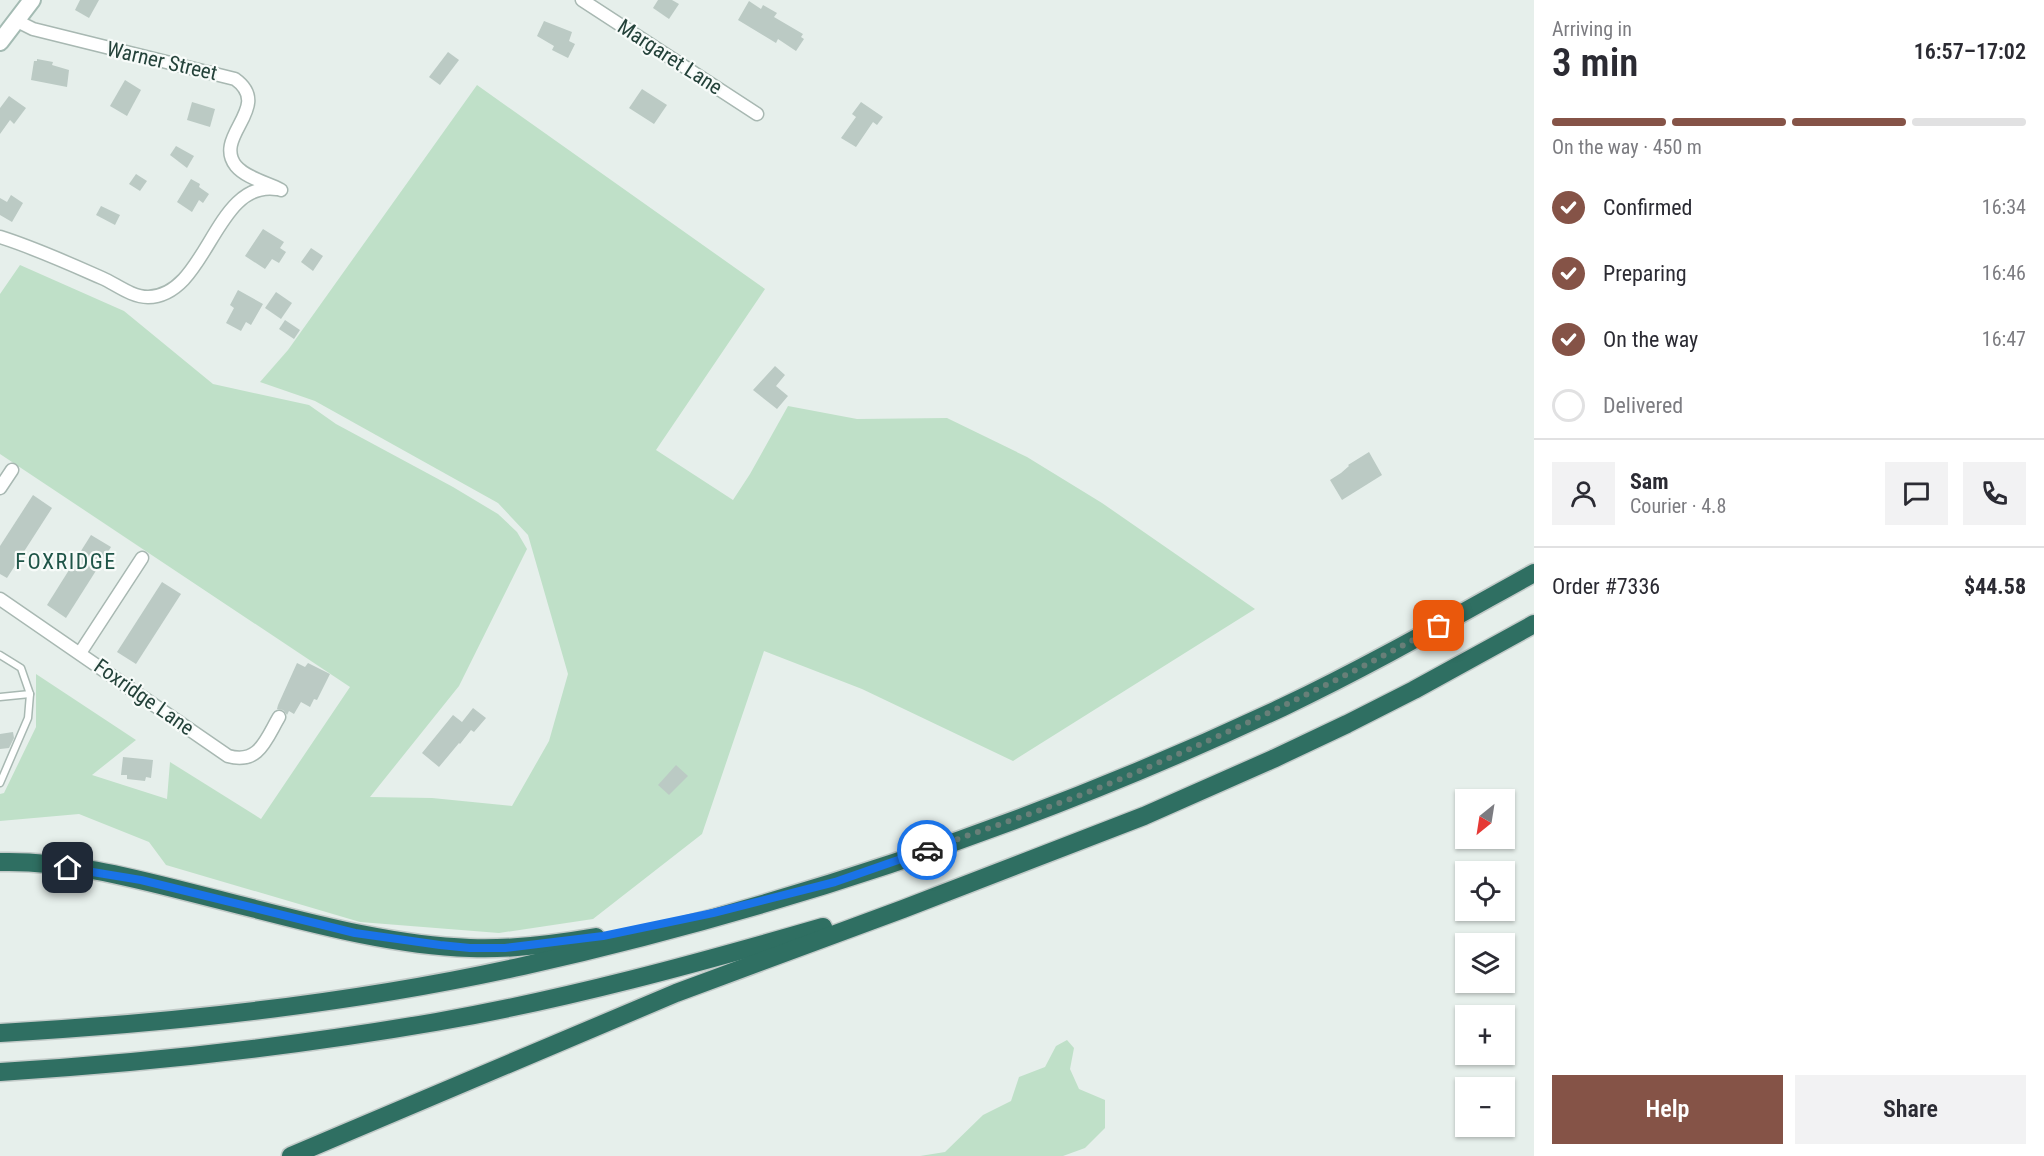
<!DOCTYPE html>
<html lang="en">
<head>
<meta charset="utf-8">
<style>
	:root { --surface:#fff; --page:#f2f2f3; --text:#2b2b33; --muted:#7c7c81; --line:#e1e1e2; --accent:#855347 }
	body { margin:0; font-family:"Roboto Condensed",sans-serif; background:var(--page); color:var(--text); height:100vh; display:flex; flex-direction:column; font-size:22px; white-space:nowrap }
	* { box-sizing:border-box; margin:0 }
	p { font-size:20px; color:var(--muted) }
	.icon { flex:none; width:33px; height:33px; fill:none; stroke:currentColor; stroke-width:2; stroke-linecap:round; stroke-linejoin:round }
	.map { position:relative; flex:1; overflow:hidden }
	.details { display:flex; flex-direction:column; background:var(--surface); width:510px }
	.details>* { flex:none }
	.needle { width:39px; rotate:210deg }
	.buttons { position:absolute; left:1455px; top:789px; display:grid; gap:12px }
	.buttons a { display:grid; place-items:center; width:60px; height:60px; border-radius:0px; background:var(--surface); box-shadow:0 2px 4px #0004; font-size:30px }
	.pin { position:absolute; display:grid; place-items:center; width:51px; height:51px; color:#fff; margin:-26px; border-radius:12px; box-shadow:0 3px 9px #0006 }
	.courier { position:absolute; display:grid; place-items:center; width:60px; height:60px; margin:-30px; border:4px solid #1a73e8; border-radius:50%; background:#fff; color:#222; box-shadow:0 2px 8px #0007 }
	.head em { font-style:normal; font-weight:600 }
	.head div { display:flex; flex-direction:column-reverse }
	.head { display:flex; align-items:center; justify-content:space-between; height:102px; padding:0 18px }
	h1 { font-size:39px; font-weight:600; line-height:45px }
	.bar { display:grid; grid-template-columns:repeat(4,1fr); gap:9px 6px; align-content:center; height:72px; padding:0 18px }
	.bar i { height:8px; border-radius:4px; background:var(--line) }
	.bar .selected { background:var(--accent) }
	.bar p { grid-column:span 4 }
	.line { display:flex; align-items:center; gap:15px; padding:0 18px; border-top:2px solid var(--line) }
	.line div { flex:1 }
	.round { display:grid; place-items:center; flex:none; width:63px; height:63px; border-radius:0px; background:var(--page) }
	ol { padding:0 18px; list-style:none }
	li { display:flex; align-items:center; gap:18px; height:66px }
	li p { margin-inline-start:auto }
	li .icon { padding:6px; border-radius:50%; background:var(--accent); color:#fff; stroke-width:4 }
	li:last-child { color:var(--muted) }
	li i { width:33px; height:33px; border:3px solid var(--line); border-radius:50% }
	.cta { display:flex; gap:12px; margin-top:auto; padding:12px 18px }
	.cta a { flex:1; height:69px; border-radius:0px; background:var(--accent); color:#fff; font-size:24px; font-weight:600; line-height:69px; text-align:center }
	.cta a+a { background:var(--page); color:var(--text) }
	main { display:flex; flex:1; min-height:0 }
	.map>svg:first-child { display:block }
	.green { fill:#bfe0c8 }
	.building { fill:#bbcac4 }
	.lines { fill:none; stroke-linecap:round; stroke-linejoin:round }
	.lane-casing { stroke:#a8b8b2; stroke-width:9 }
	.street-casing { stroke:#a8b8b2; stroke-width:15 }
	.secondary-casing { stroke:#a4bbb3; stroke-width:20 }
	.highway-casing { stroke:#c2cac8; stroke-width:21 }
	.lane { stroke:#fff; stroke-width:6 }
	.street { stroke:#fff; stroke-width:12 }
	.secondary { stroke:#fff; stroke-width:16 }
	.highway { stroke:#2f6f62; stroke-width:18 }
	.done { stroke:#687f78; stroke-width:6; stroke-dasharray:0 10.8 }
	.route { stroke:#1a73e8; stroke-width:8 }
	.labels { text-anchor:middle; stroke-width:4.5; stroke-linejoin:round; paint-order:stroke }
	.street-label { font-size:21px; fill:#24423a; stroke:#f7fbf9 }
	.neighbourhood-label { font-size:22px; letter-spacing:1.5px; fill:#1f5548; stroke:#f7fbf9 }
</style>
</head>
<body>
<main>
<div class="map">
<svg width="1534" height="1156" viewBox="0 0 1534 1156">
	<rect width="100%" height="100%" fill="#e6efeb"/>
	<g class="green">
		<path d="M477 85 765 289 656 450 733 500 750 474 788 406 857 419 947 418 1027 457 1102 503 1255 609 1013 761 862 689 764 651 702 834 593 919 499 933 360 922 166 865 149 842 79 814 0 821V794L4 793 36 727V674L136 740 92 775 167 799 170 762 261 819 350 687 0 454V294L20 265 124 311 213 384 309 405 336 424 453 487 498 514 517 532 527 549 459 686 370 797 432 798 512 806 549 741 568 674 528 535 498 503 315 401 260 382 288 350Z"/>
		<path d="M1067 1040 1074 1048 1070 1069 1079 1089 1105 1100V1128L1085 1148 1063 1156H920L945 1152 983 1115 1011 1101 1019 1077 1045 1067 1056 1046Z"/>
	</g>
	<g class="building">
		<path d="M80 0H99L89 18 75 10Z"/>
		<path d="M658 0H672L679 4 669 19 653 8Z"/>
		<path d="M749 1 761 9 763 5 777 13 774 17 803 34 801 37 804 39 796 51 778 39 776 43 738 20Z"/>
		<path d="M544 21 572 32 569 41 575 44 568 58 552 50 554 46 537 36Z"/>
		<path d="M448 52 459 60 440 85 429 77Z"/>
		<path d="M37 59 53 62 52 65 69 70 67 87 31 80 34 61H37Z"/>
		<path d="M125 80 141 90 127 116 110 106Z"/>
		<path d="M642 89 667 105 654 124 629 108Z"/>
		<path d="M9 96 26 108 14 124 10 120 0 134V108Z"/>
		<path d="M192 102 215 109 210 127 187 120Z"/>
		<path d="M861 102 883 117 877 125 873 122 856 147 841 138 856 117 852 114Z"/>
		<path d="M176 146 194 156 187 168 170 155Z"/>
		<path d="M136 174 147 181 140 191 129 184Z"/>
		<path d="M191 179 200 184 199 187 209 194 203 203 199 200 192 212 177 202Z"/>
		<path d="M11 195 23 203 12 222 0 215V198L7 202Z"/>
		<path d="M101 206 120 215 115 225 96 215Z"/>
		<path d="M263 229 284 242 280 248 286 252 279 263 272 259 265 269 245 256Z"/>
		<path d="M311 248 323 256 313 271 301 262Z"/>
		<path d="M238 290 263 304 251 325 246 322 241 331 226 323 234 308 230 305Z"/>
		<path d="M276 292 292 303 281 319 265 308Z"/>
		<path d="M285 320 300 330 294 339 279 329Z"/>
		<path d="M775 366 785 375 776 386 788 396 777 409 753 390Z"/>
		<path d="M1369 452 1382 475 1342 500 1330 480 1341 473 1349 466 1348 465Z"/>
		<path d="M33 495 52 508 7 578 0 574V546Z"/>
		<path d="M91 535 111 547 66 618 47 605Z"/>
		<path d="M162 582 181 594 136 664 117 652Z"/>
		<path d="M297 663 305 667 308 663 330 674 317 700 314 699 310 707 301 702 294 714 289 711 287 715 283 710 277 709 278 705Z"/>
		<path d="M473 708 486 718 474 732 471 730 460 744 459 743 439 767 422 753 453 715 462 722Z"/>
		<path d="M13 732 14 738 9 748 0 749V734Z"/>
		<path d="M123 757 153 760 151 778 146 777 145 781 127 779V775H121Z"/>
		<path d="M676 765 688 776 669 795 658 785Z"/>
	</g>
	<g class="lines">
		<g class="lane-casing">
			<g id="lane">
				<path d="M0 655 21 668 30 694 28 718 0 783"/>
				<path d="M0 697 30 694"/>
			</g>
		</g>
		<g class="street-casing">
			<g id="street">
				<path d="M582 0 757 114"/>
				<path d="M17 21 33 29 235 79C274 107 212 136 236 166 246 178 268 183 281 190"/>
				<path d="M0 237C35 248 68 263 102 278 116 284 131 297 148 297 208 296 214 179 277 189"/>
				<path d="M0 488 12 470"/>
				<path d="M0 599 228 756C259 765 266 739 279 717"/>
				<path d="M80 653 142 558"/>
			</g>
		</g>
		<g class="secondary-casing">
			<path id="secondary" d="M0 42 32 0"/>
		</g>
		<g class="highway-casing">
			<g id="highway">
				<path d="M0 862C77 860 154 884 228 902 307 922 388 945 470 948 512 950 555 944 596 937"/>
				<path d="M0 1033C175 1023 352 1004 523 966 785 907 1041 821 1283 707 1369 666 1451 619 1534 573"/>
				<path d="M0 1072C146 1063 291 1047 436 1022 567 999 695 964 823 927"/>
				<path d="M291 1156 676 993 903 909 1144 816 1273 759 1347 724 1414 690 1534 624"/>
			</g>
		</g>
		<use href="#lane" class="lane"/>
		<use href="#street" class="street"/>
		<use href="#secondary" class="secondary"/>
		<use href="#highway" class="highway"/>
	</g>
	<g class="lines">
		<path class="done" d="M927 850C988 828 1050 808 1111 783 1223 736 1333 684 1439 626"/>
		<path class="route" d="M68 868 141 880 355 933 440 945 470 948H505L603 936 713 913 835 882 927 850"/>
	</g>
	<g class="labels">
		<g class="street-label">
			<text transform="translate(670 57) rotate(33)" y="7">Margaret Lane</text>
			<text transform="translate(162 61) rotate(13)" y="7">Warner Street</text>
			<text transform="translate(144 697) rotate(35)" y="7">Foxridge Lane</text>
		</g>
		<g class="neighbourhood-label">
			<text x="66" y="569">FOXRIDGE</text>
		</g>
	</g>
</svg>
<div class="buttons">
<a><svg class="needle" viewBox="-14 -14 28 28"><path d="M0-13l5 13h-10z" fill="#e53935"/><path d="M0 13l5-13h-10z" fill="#7c7c81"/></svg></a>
<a><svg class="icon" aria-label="locate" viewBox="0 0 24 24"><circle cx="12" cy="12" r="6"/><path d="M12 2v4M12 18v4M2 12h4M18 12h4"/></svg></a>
<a><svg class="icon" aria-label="layers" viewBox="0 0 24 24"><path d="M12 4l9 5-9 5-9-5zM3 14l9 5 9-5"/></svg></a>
<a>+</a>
<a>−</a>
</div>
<div class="pin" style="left:1439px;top:626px;background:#ea580c"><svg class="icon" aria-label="bag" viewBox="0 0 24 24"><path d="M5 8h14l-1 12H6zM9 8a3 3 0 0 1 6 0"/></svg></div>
<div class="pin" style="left:68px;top:868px;background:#1f2937"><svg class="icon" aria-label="home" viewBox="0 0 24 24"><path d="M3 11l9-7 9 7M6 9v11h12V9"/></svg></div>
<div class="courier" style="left:927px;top:850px"><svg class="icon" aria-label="car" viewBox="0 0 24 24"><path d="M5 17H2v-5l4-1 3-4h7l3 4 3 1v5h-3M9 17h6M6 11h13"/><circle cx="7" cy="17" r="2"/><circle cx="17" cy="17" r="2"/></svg></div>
</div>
<section class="details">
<div class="head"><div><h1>3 min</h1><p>Arriving in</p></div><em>16:57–17:02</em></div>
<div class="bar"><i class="selected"></i><i class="selected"></i><i class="selected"></i><i></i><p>On the way · 450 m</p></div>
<ol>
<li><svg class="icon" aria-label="check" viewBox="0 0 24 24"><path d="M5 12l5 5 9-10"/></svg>Confirmed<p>16:34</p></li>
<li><svg class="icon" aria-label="check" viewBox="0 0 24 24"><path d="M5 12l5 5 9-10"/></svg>Preparing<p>16:46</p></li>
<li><svg class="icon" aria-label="check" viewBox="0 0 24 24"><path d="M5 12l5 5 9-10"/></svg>On the way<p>16:47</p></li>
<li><i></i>Delivered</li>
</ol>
<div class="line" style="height:108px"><a class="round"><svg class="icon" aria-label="person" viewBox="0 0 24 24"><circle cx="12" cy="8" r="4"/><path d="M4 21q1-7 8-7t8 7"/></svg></a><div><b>Sam</b><p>Courier · 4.8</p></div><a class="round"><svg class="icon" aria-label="chat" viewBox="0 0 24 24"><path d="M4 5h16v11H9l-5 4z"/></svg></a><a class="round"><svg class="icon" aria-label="phone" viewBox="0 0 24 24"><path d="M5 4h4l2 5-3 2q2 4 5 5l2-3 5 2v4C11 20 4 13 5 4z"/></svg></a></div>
<div class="line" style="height:78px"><div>Order #7336</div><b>$44.58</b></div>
<div class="cta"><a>Help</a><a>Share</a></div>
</section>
</main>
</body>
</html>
